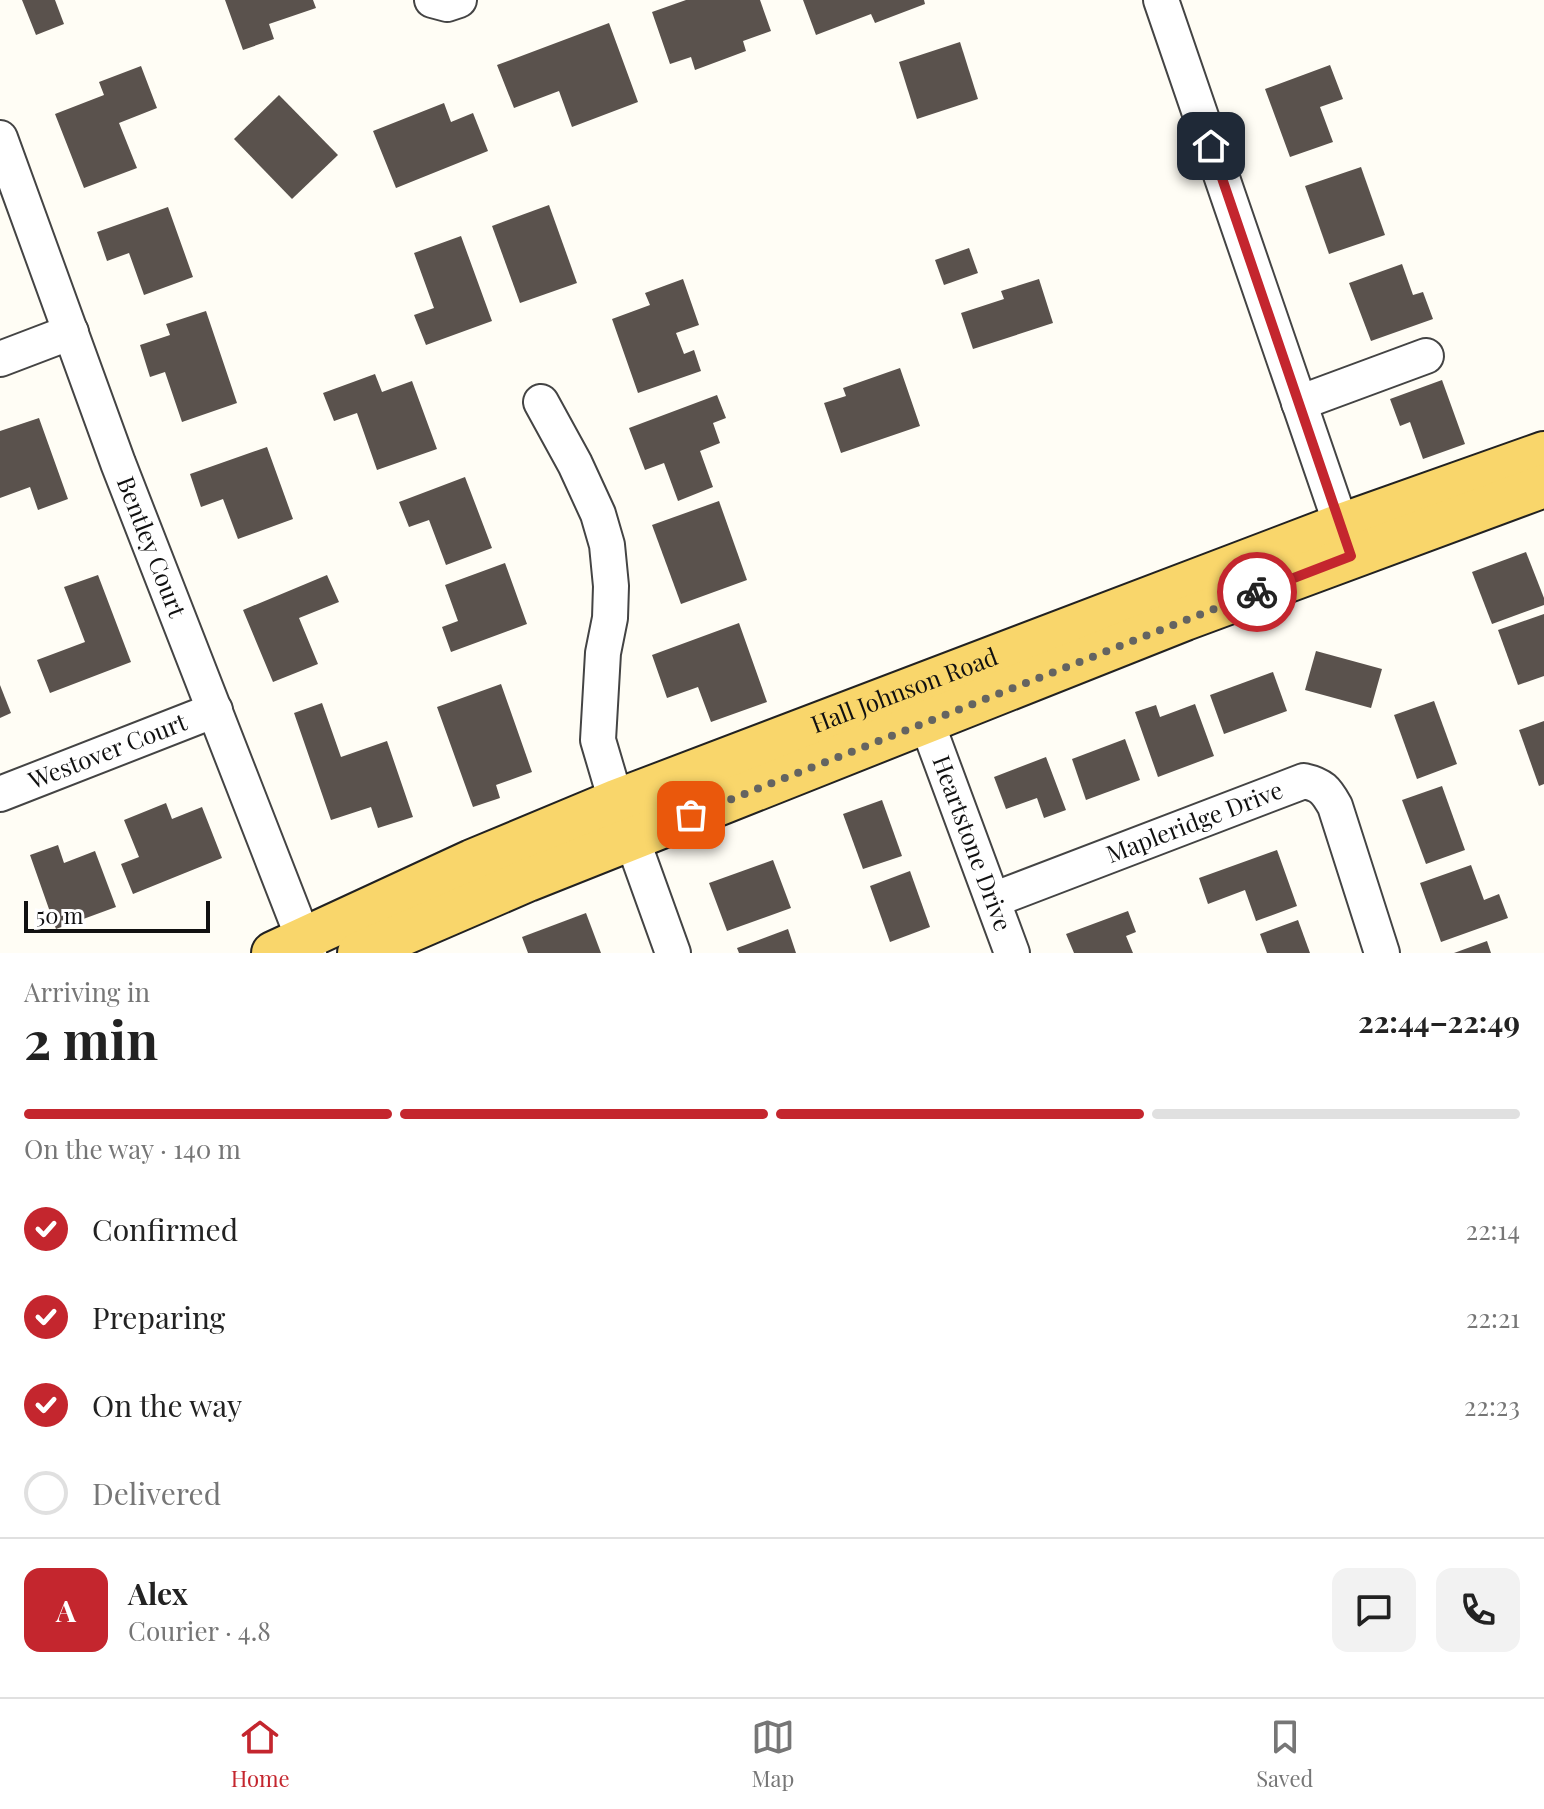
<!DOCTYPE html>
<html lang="en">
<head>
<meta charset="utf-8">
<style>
	:root { --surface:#fff; --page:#f2f2f2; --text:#222; --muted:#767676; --line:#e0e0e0; --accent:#c4262e }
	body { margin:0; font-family:"Playfair Display",serif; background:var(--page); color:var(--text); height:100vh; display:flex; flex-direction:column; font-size:30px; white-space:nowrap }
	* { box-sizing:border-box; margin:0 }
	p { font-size:26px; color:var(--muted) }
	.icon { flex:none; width:44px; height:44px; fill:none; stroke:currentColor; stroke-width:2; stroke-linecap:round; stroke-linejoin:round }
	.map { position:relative; height:953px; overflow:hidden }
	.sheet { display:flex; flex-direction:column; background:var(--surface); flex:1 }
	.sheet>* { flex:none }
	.scale { position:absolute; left:24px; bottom:20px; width:186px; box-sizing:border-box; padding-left:8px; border:4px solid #111; border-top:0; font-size:22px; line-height:28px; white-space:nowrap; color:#111; -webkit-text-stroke:6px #fff; paint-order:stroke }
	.pin { position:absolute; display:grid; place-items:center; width:68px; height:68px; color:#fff; margin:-34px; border-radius:16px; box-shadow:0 4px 12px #0006 }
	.courier { position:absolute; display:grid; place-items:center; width:80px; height:80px; margin:-40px; border:6px solid #c4262e; border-radius:50%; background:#fff; color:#222; box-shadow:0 2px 10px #0007 }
	.headline em { font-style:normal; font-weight:700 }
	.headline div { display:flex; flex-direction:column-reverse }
	.headline { display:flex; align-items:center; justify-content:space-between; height:136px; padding:0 24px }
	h1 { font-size:52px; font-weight:700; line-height:60px }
	.bar { display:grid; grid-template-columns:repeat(4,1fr); gap:12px 8px; align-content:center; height:96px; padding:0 24px }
	.bar i { height:10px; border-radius:6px; background:var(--line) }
	.bar .on { background:var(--accent) }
	.bar p { grid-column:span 4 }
	.line { display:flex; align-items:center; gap:20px; padding:0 24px; border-top:2px solid var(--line) }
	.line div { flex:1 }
	.round { display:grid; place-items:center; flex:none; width:84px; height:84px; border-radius:16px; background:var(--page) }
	ol { padding:0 24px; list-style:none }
	li { display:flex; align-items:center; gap:24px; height:88px }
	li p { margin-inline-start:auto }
	li .icon { padding:8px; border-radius:50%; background:var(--accent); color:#fff; stroke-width:4 }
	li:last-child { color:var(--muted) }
	li i { width:44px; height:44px; border:4px solid var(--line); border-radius:50% }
	.dock { display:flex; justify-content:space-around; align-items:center; height:112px; border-top:2px solid var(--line); background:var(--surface); font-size:22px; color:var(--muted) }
	.dock a { display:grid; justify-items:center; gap:4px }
	.dock .on { color:var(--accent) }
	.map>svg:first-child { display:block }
	.building { fill:#5a524d }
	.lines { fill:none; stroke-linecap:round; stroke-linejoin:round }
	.minor-casing { stroke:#444; stroke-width:38 }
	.major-casing { stroke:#222; stroke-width:46 }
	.minor { stroke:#fff; stroke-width:34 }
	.major { stroke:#f9d66b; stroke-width:42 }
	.done { stroke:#646461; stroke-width:8; stroke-dasharray:0 14.4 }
	.route { stroke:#c4262e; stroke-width:10 }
	.labels { text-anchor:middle; stroke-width:8; stroke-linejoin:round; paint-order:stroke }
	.street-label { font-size:24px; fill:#111; stroke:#fff }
</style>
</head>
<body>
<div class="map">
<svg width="1544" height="953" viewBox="0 0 1544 953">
	<rect width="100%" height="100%" fill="#fffdf5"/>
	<g class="building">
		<path d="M22 0H55L64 24 36 35Z"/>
		<path d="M225 0H313L316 8 269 24 274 39 243 50Z"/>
		<path d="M686 0H760L771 31 743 41 746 51 695 70 691 57 670 64 652 12Z"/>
		<path d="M803 0H924L925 4 875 23 871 14 816 35Z"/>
		<path d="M609 23 638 102 572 127 559 91 514 108 497 65Z"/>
		<path d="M960 42 978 99 917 119 899 62Z"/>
		<path d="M1330 65 1343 99 1320 107 1333 142 1290 157 1265 89Z"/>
		<path d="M141 66 157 108 119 123 137 168 84 188 55 114 104 95 99 82Z"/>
		<path d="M279 95 338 155 292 199 234 139Z"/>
		<path d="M444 103 451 122 473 113 488 151 396 188 373 131Z"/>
		<path d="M1361 167 1385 235 1329 254 1305 186Z"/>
		<path d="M549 205 577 283 520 303 492 226Z"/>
		<path d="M168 207 193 277 144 295 129 253 107 261 97 232Z"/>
		<path d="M461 236 492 321 426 345 414 315 434 308 414 253Z"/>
		<path d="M969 248 978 273 944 285 935 260Z"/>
		<path d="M1402 264 1413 295 1423 292 1433 319 1371 341 1349 283Z"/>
		<path d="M683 279 699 325 676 333 684 354 694 350 701 371 638 393 612 319 650 305 645 293Z"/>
		<path d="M1039 279 1053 323 973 349 961 313 1004 299 1001 291Z"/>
		<path d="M206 311 237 403 182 422 165 372 150 377 140 345 170 335 166 324Z"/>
		<path d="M900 368 920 426 841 453 824 403 846 396 843 388Z"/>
		<path d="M375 374 382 392 412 381 437 449 377 470 357 413 334 421 323 393Z"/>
		<path d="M1442 380 1465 444 1423 459 1410 422 1400 426 1390 399Z"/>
		<path d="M717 395 726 418 713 423 720 443 700 451 713 487 678 501 664 463 645 470 629 428Z"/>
		<path d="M39 418 68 499 38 510 30 487 0 498V431Z"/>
		<path d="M267 447 293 519 238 539 223 499 201 507 190 474Z"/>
		<path d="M465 477 492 548 446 565 429 520 409 527 399 502Z"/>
		<path d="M719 501 747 580 681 604 652 525Z"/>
		<path d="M1526 552 1544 598V605L1492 624 1472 572Z"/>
		<path d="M505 563 527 624 451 652 442 627 458 621 445 585Z"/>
		<path d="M98 575 131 662 50 693 37 660 85 642 64 587Z"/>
		<path d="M327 575 339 602 299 618 318 664 273 682 243 610Z"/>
		<path d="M1544 614V676L1518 685 1498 630Z"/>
		<path d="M739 623 767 702 711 722 698 687 667 698 652 655Z"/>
		<path d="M1316 651 1382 669 1371 708 1305 690Z"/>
		<path d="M1273 672 1287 711 1224 734 1210 695Z"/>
		<path d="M501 684 532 772 496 785 500 798 473 807 437 707Z"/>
		<path d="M0 685 11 713 0 718Z"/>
		<path d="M1434 701 1457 764 1417 779 1394 715Z"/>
		<path d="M322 703 341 757 387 741 413 817 378 828 371 807 331 820 294 713Z"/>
		<path d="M1195 704 1214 756 1158 777 1135 712 1156 705 1160 717Z"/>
		<path d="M1544 721V784L1539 786 1519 730Z"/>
		<path d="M1125 739 1140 780 1086 800 1072 759Z"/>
		<path d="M1046 757 1066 810 1044 818 1037 798 1006 809 994 777Z"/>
		<path d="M1442 786 1465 850 1426 864 1402 800Z"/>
		<path d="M882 800 902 856 863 869 843 814Z"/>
		<path d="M166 803 172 819 202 807 222 858 133 894 121 864 139 857 124 820Z"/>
		<path d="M58 845 64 863 95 851 116 907 56 929 30 855Z"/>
		<path d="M1277 850 1297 906 1256 921 1245 890 1208 904 1199 878Z"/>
		<path d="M773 860 791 908 727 931 709 883Z"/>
		<path d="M1471 865 1484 900 1499 894 1508 918 1441 942 1420 883Z"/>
		<path d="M910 871 930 927 890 942 870 886Z"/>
		<path d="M1128 911 1136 932 1126 936 1133 953H1074L1066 934Z"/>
		<path d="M586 913 601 953H528L522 937Z"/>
		<path d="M1298 920 1310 953H1267L1260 934Z"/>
		<path d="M788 929 796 953H739L737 948Z"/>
		<path d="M1487 941 1491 953H1454Z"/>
	</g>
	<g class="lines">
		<g class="minor-casing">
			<g id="minor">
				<path d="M432 0 447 4 459 0"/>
				<path d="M1161 0 1349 548"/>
				<path id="s1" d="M0 138 118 463 309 953"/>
				<path d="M0 359 71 332"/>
				<path d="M541 402 575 464 598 514 607 545 611 586 610 618 603 653 598 740 616 801 632 839 673 953"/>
				<path d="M1299 403 1426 356"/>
				<path id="s2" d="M918 699 1012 953"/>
				<path id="s3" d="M0 794 215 710"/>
				<path id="s4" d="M993 900 1304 781C1322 785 1326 790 1335 806L1382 953"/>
			</g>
		</g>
		<g class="major-casing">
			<g id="major">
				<path id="s5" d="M273 953 472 861 616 801 1341 525 1544 453"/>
				<path d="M359 953 528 880 1185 619 1544 486"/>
			</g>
		</g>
		<use href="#minor" class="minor"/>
		<use href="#major" class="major"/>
	</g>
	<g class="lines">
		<path class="done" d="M691 815 1257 592"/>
		<path class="route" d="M1211 146 1351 556 1257 592"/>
	</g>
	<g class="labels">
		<g class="street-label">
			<text dy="8" stroke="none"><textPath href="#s1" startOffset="436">Bentley Court</textPath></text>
			<text dy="8" stroke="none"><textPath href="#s5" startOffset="684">Hall Johnson Road</textPath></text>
			<text dy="8" stroke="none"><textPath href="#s3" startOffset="116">Westover Court</textPath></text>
			<text dy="8" stroke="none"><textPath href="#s4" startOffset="216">Mapleridge Drive</textPath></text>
			<text dy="8" stroke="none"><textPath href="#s2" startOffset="154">Heartstone Drive</textPath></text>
		</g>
	</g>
</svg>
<div class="scale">50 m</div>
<div class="pin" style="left:691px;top:815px;background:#ea580c"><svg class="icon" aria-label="bag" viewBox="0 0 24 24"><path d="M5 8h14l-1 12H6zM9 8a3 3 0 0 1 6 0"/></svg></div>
<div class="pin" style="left:1211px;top:146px;background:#1f2937"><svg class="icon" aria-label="home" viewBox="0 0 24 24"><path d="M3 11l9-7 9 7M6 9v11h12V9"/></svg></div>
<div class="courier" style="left:1257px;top:592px"><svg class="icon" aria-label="bike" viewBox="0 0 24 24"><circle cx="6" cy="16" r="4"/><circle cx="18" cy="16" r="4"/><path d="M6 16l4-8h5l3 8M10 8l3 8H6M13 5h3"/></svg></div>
</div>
<section class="sheet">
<div class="headline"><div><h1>2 min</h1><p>Arriving in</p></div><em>22:44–22:49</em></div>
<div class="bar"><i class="on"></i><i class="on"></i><i class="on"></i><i></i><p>On the way · 140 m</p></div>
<ol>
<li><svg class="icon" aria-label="check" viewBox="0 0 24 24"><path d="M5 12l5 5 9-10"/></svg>Confirmed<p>22:14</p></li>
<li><svg class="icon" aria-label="check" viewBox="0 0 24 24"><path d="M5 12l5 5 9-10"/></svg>Preparing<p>22:21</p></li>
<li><svg class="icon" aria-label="check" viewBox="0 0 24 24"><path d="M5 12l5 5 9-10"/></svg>On the way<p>22:23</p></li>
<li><i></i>Delivered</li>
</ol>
<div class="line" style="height:144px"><b class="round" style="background:var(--accent);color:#fff">A</b><div><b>Alex</b><p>Courier · 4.8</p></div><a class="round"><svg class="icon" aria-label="chat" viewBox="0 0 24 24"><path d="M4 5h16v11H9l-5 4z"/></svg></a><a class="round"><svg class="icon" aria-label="phone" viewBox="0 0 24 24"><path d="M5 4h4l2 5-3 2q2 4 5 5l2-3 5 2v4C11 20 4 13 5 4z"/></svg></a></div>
</section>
<nav class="dock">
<a class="on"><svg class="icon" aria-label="home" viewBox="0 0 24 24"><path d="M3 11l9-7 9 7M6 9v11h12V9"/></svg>Home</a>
<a><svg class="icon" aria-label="map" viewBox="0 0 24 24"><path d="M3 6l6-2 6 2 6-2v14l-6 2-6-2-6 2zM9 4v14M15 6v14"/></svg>Map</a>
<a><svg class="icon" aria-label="saved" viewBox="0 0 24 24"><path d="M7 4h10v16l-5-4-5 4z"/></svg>Saved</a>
</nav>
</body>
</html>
